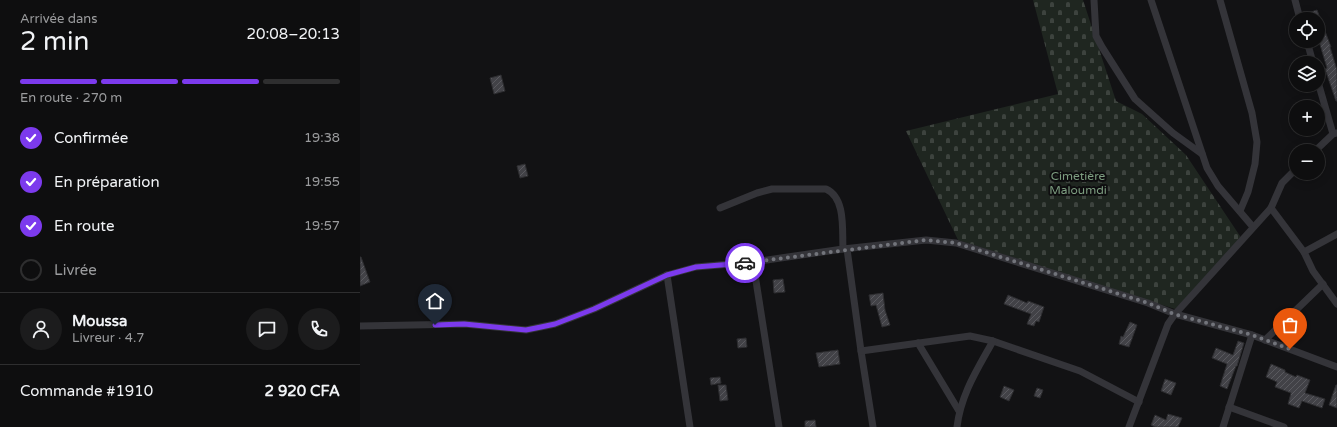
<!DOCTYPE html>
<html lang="fr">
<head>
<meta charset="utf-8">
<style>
	:root { --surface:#0e0e0f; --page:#1c1c1d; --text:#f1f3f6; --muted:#9b9c9e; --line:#2e2e2f; --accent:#7c3aed }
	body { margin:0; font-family:"Varela Round",sans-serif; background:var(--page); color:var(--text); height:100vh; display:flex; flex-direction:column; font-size:15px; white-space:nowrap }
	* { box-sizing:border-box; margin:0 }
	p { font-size:13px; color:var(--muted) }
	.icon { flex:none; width:22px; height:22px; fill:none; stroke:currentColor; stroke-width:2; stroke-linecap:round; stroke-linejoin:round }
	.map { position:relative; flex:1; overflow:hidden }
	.sheet { display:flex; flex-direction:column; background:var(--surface); width:360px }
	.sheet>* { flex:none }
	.buttons { position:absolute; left:929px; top:12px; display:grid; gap:8px }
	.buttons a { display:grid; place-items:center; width:36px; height:36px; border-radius:50%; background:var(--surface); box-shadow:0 2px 10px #0003,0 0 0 1px var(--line); font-size:20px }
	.pin { position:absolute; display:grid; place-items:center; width:34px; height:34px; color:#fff; margin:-41px -17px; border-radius:50% 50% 50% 0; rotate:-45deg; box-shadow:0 0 4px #0007 }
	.pin .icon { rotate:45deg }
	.courier { position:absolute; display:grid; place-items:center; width:40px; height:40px; margin:-20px; border:3px solid #7c3aed; border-radius:50%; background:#fff; color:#222; box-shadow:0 1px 5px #0007 }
	.head em { font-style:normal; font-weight:600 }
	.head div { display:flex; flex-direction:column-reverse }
	.head { display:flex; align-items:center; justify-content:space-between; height:68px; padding:0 20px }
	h1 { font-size:26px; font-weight:600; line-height:30px }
	.bar { display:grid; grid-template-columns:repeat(4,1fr); gap:6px 4px; align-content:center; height:48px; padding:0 20px }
	.bar i { height:5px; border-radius:3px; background:var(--line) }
	.bar .on { background:var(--accent) }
	.bar p { grid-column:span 4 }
	.line { display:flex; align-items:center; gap:10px; padding:0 20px; border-top:1px solid var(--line) }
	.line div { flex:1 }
	.round { display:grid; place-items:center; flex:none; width:42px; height:42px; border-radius:21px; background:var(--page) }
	ol { padding:0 20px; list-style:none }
	li { display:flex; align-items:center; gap:12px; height:44px }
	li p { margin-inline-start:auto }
	li .icon { padding:4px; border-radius:50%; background:var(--accent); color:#fff; stroke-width:4 }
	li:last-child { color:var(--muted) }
	li i { width:22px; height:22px; border:2px solid var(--line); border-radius:50% }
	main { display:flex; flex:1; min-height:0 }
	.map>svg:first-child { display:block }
	.cemetery { fill:url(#cemetery-stones) }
	.building { fill:url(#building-hatch); stroke:#2d2d30 }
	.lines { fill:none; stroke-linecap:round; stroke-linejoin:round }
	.minor { stroke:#343439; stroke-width:7 }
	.done { stroke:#72747b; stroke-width:4; stroke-dasharray:0 7.2 }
	.route { stroke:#7c3aed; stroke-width:5 }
	.labels { text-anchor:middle; stroke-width:4; stroke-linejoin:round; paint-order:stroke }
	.park-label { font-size:12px; fill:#7d9d80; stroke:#0e0d0f }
</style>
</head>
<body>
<main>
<section class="sheet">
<div class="head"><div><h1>2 min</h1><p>Arrivée dans</p></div><em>20:08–20:13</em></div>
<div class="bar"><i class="on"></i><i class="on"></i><i class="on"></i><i></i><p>En route · 270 m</p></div>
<ol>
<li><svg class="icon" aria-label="check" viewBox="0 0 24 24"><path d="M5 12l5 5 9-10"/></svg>Confirmée<p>19:38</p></li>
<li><svg class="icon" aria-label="check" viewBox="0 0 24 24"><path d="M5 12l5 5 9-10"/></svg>En préparation<p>19:55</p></li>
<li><svg class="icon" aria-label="check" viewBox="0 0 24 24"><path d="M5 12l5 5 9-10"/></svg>En route<p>19:57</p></li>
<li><i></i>Livrée</li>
</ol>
<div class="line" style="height:72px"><a class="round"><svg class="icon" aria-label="person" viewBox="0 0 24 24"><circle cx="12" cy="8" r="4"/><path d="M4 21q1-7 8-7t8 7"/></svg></a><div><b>Moussa</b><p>Livreur · 4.7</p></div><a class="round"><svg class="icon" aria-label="chat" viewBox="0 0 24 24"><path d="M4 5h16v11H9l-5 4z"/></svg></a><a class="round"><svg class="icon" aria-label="phone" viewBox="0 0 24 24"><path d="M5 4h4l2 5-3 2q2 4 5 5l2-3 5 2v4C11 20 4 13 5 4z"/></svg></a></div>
<div class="line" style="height:52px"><div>Commande #1910</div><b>2 920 CFA</b></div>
</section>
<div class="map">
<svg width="977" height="427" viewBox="0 0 977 427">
	<defs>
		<pattern id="cemetery-stones" width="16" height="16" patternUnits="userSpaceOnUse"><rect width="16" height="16" fill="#1f2620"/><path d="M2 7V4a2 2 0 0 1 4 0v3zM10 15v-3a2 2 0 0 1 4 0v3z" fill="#3d433e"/></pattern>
		<pattern id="building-hatch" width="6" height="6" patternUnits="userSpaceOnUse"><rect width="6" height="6" fill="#424247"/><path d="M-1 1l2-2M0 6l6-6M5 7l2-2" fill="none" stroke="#5a5a5f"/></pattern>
	</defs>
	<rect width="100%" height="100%" fill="#121214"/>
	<path class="cemetery" d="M673 0H723L756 101 782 114 826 155 884 242 815 309 598 240 546 131 698 94Z"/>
	<g class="building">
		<path d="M957 10 971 47H970L977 70V101H976L965 69 967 68 958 38V19H950L948 13Z"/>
		<path d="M141 75 145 91 134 94 130 78Z"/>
		<path d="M165 164 168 176 160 178 157 166Z"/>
		<path d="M0 257H1L10 282 0 286Z"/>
		<path d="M423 279 425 292 414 293 413 280Z"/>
		<path d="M523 293 525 310 530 325 522 327 516 305 511 306 509 295Z"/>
		<path d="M648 295 667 303 668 301 684 307 679 322 676 321 674 326 667 324 671 314 644 304Z"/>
		<path d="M770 322 777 325 769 347 759 344 761 336 763 337Z"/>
		<path d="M386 338 387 347 378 348 377 339Z"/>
		<path d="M878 341 884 343 877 366H876L867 389 860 386 867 364 852 358 856 348 873 355Z"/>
		<path d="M478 350 480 364 459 367 456 353Z"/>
		<path d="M911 364 925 370V372L936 377 937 375 950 380 945 393 965 399 962 408 942 401 939 408 928 404 931 393 915 387 917 382 906 377Z"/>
		<path d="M360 377 361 383 351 385 350 378Z"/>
		<path d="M805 379 816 383 811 395 801 391Z"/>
		<path d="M358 385H366L368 400 360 401Z"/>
		<path d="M976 385H977V408L969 405Z"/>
		<path d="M644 386 654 390 649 401 640 397Z"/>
		<path d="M677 388 683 390 680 398 674 396Z"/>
		<path d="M808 414 822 418 818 427H795L791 425 795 415 806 420Z"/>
		<path d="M455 420 456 427H445V421Z"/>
	</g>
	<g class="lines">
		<g class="minor">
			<path d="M734 0 736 36 742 47 775 99 813 133 842 154"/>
			<path d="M791 0 847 168 858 186 893 227"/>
			<path d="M860 0 892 113 897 142 895 164 888 192 880 211"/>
			<path d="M935 0 940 19"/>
			<path d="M947 41 953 63"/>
			<path d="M958 82 973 134"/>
			<path d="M955 151 973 134 977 133"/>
			<path d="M360 208 397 193 412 189H466C486 198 482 230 483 249"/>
			<path d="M911 208 944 252 953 271 977 304"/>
			<path d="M487 249 501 351 513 427"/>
			<path d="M944 252 977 234"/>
			<path d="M393 262 419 427"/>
			<path d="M307 275 330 427"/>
			<path d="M0 326 105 324 166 330 195 324 234 309 307 275 336 267 393 262 483 249 566 240 596 243 788 303 815 314 892 335 977 367"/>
			<path d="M905 340 963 284"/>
			<path d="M558 343 599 411"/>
			<path d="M501 351 610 336 633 341 720 371 779 402"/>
			<path d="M869 407 924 427"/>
			<path d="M597 427C601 394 617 370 633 341"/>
			<path d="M769 427 808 324 815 314 836 291 911 208 922 183 936 169"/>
			<path d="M863 427 892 335"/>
		</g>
	</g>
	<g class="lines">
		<path class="done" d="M385 263 566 240 596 243 788 303 814 314 892 335 930 349"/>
		<path class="route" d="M75 325 104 324 166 330 181 327 195 324 234 309 307 275 336 267 385 263"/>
	</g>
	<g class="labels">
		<g class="park-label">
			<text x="718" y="180">Cimetière<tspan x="718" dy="14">Maloumdi</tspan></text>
		</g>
	</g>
</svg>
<div class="buttons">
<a><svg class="icon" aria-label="locate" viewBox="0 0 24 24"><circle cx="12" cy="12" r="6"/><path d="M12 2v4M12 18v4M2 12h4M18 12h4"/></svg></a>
<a><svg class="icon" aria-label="layers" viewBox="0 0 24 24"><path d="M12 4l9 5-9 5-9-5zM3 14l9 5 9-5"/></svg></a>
<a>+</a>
<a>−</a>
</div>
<div class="pin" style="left:930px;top:349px;background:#ea580c"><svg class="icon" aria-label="bag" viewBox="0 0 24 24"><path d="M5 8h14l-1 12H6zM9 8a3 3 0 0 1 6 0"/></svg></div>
<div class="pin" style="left:75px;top:325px;background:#1f2937"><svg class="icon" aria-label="home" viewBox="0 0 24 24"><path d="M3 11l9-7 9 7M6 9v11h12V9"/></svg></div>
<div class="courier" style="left:385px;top:263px"><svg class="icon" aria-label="car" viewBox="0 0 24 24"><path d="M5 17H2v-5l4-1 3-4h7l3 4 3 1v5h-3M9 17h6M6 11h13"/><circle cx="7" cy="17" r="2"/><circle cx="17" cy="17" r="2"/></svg></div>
</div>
</main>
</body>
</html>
